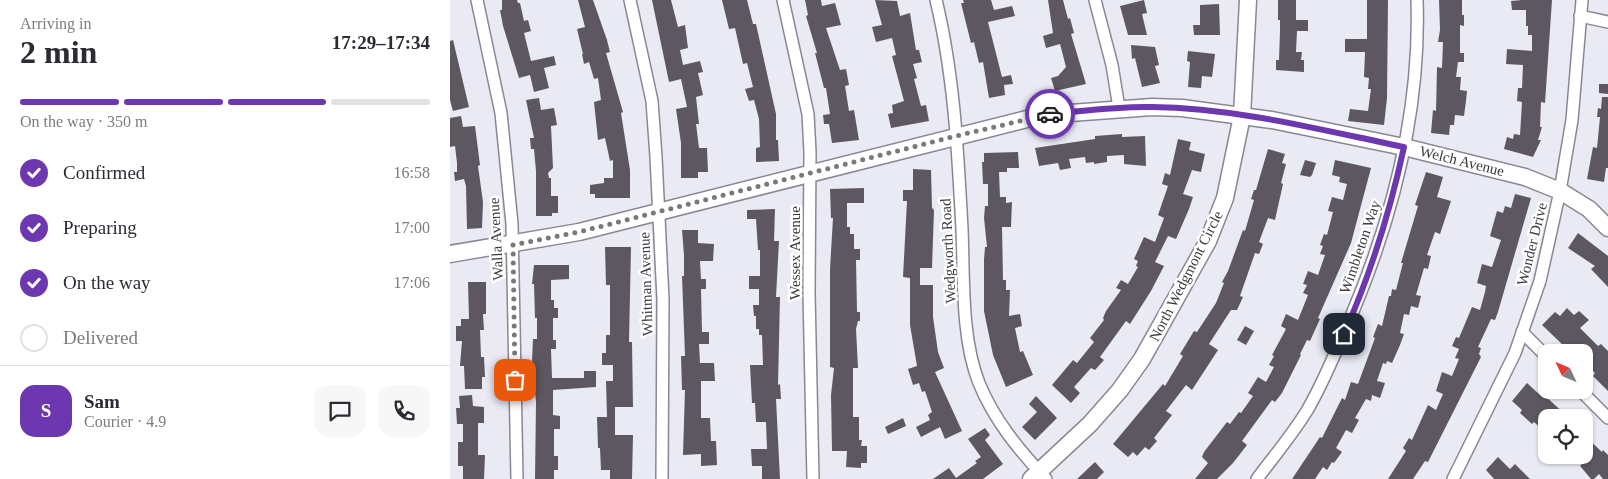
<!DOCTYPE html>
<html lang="en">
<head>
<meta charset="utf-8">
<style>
	:root { --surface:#fff; --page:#f7f7f7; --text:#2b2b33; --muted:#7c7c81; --line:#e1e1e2; --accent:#6d38af }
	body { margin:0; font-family:"Times New Roman",serif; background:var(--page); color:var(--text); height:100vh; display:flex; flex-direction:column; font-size:19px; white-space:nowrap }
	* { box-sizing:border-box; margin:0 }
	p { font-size:16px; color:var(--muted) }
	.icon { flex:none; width:28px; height:28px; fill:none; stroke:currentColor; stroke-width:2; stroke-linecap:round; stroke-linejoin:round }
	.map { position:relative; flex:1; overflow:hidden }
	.sheet { display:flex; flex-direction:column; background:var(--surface); width:450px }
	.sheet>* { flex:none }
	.needle { width:32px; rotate:314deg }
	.buttons { position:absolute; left:1088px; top:344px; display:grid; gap:10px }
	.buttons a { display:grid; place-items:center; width:55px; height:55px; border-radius:10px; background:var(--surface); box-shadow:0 1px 4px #0004; font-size:25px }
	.pin { position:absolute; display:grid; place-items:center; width:42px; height:42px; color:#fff; margin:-21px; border-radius:10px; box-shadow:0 2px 8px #0006 }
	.courier { position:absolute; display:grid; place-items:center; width:50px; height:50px; margin:-25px; border:4px solid #6d38af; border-radius:50%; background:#fff; color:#222; box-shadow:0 1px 6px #0007 }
	.overview em { font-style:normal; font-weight:700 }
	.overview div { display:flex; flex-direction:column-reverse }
	.overview { display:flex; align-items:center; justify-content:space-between; height:85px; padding:0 20px }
	h1 { font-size:32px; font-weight:700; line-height:38px }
	.bar { display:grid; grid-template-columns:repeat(4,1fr); gap:8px 5px; align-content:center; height:60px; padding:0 20px }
	.bar i { height:6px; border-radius:4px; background:var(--line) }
	.bar .active { background:var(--accent) }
	.bar p { grid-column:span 4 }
	.line { display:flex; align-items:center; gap:12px; padding:0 20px; border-top:1px solid var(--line) }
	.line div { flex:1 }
	.round { display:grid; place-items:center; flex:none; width:52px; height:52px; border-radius:15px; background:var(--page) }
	ol { padding:0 20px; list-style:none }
	li { display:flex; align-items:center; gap:15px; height:55px }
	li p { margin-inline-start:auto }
	li .icon { padding:5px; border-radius:50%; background:var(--accent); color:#fff; stroke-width:4 }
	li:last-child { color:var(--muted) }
	li i { width:28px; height:28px; border:2px solid var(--line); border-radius:50% }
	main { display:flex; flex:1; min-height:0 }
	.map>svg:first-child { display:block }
	.building { fill:#5d5860 }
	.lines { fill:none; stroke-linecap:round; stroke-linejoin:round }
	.street-casing { stroke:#888893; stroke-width:14 }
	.secondary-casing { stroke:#888893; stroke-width:19 }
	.street { stroke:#fff; stroke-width:11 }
	.secondary { stroke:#fff; stroke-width:16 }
	.done { stroke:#78787f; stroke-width:5; stroke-dasharray:0 9 }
	.route { stroke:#6d38af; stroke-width:6 }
	.labels { text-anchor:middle; stroke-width:5; stroke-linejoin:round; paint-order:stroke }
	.street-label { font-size:15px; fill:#3b3b3f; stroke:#fff }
</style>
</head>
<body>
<main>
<section class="sheet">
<div class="overview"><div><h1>2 min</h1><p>Arriving in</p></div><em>17:29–17:34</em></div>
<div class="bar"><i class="active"></i><i class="active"></i><i class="active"></i><i></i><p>On the way · 350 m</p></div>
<ol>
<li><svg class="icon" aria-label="check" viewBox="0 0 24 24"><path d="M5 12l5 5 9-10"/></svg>Confirmed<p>16:58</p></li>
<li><svg class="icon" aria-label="check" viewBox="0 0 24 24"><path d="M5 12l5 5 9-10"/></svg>Preparing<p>17:00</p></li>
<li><svg class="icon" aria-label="check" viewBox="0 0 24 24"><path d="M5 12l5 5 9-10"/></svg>On the way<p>17:06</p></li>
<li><i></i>Delivered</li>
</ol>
<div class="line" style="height:90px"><b class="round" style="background:var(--accent);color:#fff">S</b><div><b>Sam</b><p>Courier · 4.9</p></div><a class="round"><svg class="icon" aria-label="chat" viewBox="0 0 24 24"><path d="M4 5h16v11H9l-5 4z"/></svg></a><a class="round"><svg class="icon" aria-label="phone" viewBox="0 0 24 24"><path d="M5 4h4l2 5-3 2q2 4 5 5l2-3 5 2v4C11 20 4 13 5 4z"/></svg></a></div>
</section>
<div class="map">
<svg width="1158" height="479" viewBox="0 0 1158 479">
	<rect width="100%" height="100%" fill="#eaeaf5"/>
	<g class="building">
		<path d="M52 0H67L68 3H70L74 21 78 20 81 31 74 33 81 61 104 56 106 65 94 68 99 88 84 92 80 75 69 78 53 26 50 10H52Z"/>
		<path d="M128 0H143L157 40 160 52 156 53 173 112 171 113 180 170V198H145V194H140V185L154 183V178H163V160L160 161 155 138 148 140 144 102 151 100 148 78 144 79 139 62 134 64 132 54H133L127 29 135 27Z"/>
		<path d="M202 0H221L228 27 235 25 238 48 230 50 233 65 250 61 253 72 248 73 253 95 246 97 249 124H246L249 148H257L258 172H248V178H231V143L226 109 237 107 231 79 219 82Z"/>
		<path d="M272 0H297L303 24H306L326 114V140H328L329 161 306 162V148L310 147 309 119 304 100 299 101 295 89 303 87 297 63 293 64 285 28 279 29Z"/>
		<path d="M355 0H371L372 6 385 3 391 25 376 28 390 70 396 69 399 85 395 86 399 111 404 110 409 140 382 143 379 124H374L373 115 380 114 376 88H374L365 53H367L356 16 358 15Z"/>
		<path d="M425 0 447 1 450 16 460 13 466 50H469L472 62 463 64 467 78 464 79 471 106 476 105 479 121 441 128 438 114 443 113 442 105 454 101 442 56 446 55 442 38 426 42 422 27 432 25Z"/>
		<path d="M513 0H541L544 10 562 6 565 16 538 22 552 77 561 75 563 84 554 85 555 95 539 98 533 62 529 63 524 42 521 43 511 3H514Z"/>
		<path d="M598 0H613L618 19 620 18 624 33 621 34 636 84 605 91 601 78 608 76 616 67 610 44 596 48 593 36 603 33Z"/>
		<path d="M694 0 697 13 692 14 697 35H678L670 6Z"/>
		<path d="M828 0H846V20H858V31H847L846 52H852L851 60H854V72L826 70V60H829L830 31V20H828Z"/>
		<path d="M917 0H938L937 98 934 125 898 121 900 109 918 111 921 89H918L919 78 914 77 915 52H895V39H917Z"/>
		<path d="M989 0H1012V15H1014V26L1010 25V53H1014V62H1008L1006 77H1011L1010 90 1017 91 1016 101 1014 116 1005 115 1004 125H1000L999 135 981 133 983 110 986 111 987 67 992 68 993 42H988L990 30Z"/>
		<path d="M1072 0H1102L1095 103 1091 102 1090 127H1092L1088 140H1091L1083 157 1054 149 1057 137 1063 139 1064 134 1070 135 1072 102 1067 101 1068 88H1072L1073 65 1056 64 1057 49 1082 51V35H1078V26H1076V10H1062L1061 1Z"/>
		<path d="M769 4 770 35H744L743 25H750V5Z"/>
		<path d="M3 40 19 107 3 111 0 100V41Z"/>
		<path d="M681 45 705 47 709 65 705 66 710 83 692 87 685 58 682 59Z"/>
		<path d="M738 51 765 54 762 77 752 76 751 88 738 87 740 62 737 61Z"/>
		<path d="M1149 84H1158V94L1149 93Z"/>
		<path d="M1152 97H1158V168H1156L1154 182 1137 179 1143 147 1147 148 1150 117H1147L1148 108 1151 109Z"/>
		<path d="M89 98 91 110 104 108 107 125 101 126 103 168 98 173 99 178H101V196H108V213H102V216H86V171L84 149H81L80 138H84L76 100Z"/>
		<path d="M11 116 13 127 25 126 30 165 28 166 33 202 32 228 17 229 16 186 14 179 5 181 4 172H7V163L5 146 0 147V118Z"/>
		<path d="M672 134V137L695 136 696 166 674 164V155L657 156V162L644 164V162L636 163 635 157 619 159 621 168 610 170 608 163 589 166 585 148 645 139V136Z"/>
		<path d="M728 139 741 142 739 150 755 154 751 172 742 170 733 194 743 197 739 209 726 239 718 236 705 262 714 266 701 291 680 324 676 321 650 357 654 360 645 370 641 368 624 387 630 393 621 403 602 385 623 360 627 363 644 342 640 338 654 320 653 318 656 311 671 290 666 288 671 280 678 284 688 267 686 266 688 261 684 259 694 237 705 242 714 218 708 215 718 186 712 184 715 173 720 175Z"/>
		<path d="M818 149 835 154 832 163 836 164 831 183 833 184 825 220 818 218 809 242 813 244 809 254 805 253 790 296 793 297 787 310H781L759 344 768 350 742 390 736 385 716 411 722 415 704 438 707 441 699 450 695 447 687 456 683 452 678 457 663 444 713 384 715 386 733 356 730 354 744 331 747 332 766 303 774 283 772 282 778 271 793 230 795 231 804 200 801 199 804 190H806Z"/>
		<path d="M568 152 569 168H557V172H549L550 197H556V203L562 202 561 227H552L553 280H556V290H560L559 316 570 314 572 326 565 328 570 352 573 351 583 375 556 387 543 355 534 311V260L535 247H537L534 218 535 206H538V184H533L532 162H534V153Z"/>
		<path d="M855 160 866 163 862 175 860 177 850 175Z"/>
		<path d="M885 160 921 168 901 243 868 318 870 319 860 341 857 340 850 354 851 355 832 393 825 402 822 400 792 441 797 445 783 463 767 479H745L758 463 752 457 754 452 777 422 780 424 789 412 791 413 803 396 798 393 808 377 816 382 824 367 819 365 824 356 822 355 836 329 831 326 836 314 848 320 858 295 853 293 857 285 853 284 858 271 868 275 875 255 870 254 873 246 870 245 874 234 877 235 883 212 878 211 882 197 893 200 897 184 889 182 890 177 882 175Z"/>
		<path d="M463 169 481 170 482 208 484 210 482 268H470V285H483V317L488 352 494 368 485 372 512 431 495 439 490 427 471 437 466 427 480 420 478 415 482 412 475 391 472 392 469 383 463 385 458 369 467 366 460 325V278L453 277 457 201H453V190H463Z"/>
		<path d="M976 172 993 177 987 197 1001 201 990 234 985 232 977 255 981 256 978 269 974 268 966 295 971 296 968 308 961 306 959 315 954 314 950 333 954 334 950 345 942 363 937 361 936 364 933 363 927 381 935 383 930 398 922 395 921 401 916 399 905 418 909 420 902 433 896 430 886 448 892 452 884 463 882 462 877 470 873 467 865 479H842L870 437 872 438 892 398 895 400 901 382 908 384 925 338 923 337 928 324 932 326 939 296H941L942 289 946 290 953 263H951L968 206 965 205Z"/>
		<path d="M414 188V203H397V227H400V234H404V249H410V260H406L407 312H410V321H408L406 329 408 368H403V417H409V440H412L411 446H417V463H411V468L396 467 397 451H382L381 395 384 368 380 367V269L383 218H381L380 189Z"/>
		<path d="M1065 194 1081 198 1048 312 1045 320 1041 319 1028 347 1031 348 1029 354 1031 357 978 462 975 461 963 479H938L956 451 953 448 959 438 962 440 978 405 986 410 993 394 986 391 992 372 1002 376 1009 359 1005 358 1009 349 1002 346 1006 337 1009 338 1022 307 1030 310 1035 292 1036 286 1027 283 1032 264 1042 267 1051 240 1040 236 1047 211 1053 213 1055 206 1061 208Z"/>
		<path d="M325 209 324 241H329L326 297H330L328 385 330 384 331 399H326L330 479H312V466H302L301 449H317L316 422H306L305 403H302L300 365H313L312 335H309V329H306V316H304L303 305H309V289H299V276H310V250H308L306 219H297V210Z"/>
		<path d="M232 230H248V243L264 244 263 261H250L251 279H256V289H251L252 332H259V344H249L250 363H264L265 381H251V418H260L261 441H266L267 465 251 466V454L233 455 235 390H232L231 356H235L232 276H234V255Z"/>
		<path d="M1128 233 1158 256V287L1141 269 1145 266 1118 248Z"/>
		<path d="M155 247H181L179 342H182L183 407H165V435H183L182 479H160V470H151L150 448H148L147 417H157L156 381H163V365H152V353H156V335H160V285H156Z"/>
		<path d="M84 265H119V279L101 280V300H104V308H108V318H103V340H106V349H101L102 378H134V371H146V387L103 390V415L110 416V429H104V456H108V470H104V479H85L86 402 82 361 83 339H87V318H85L84 284H82Z"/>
		<path d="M18 282H36V314H33L34 330H30L31 357H34L35 377H32V389H15L14 366H10L12 341H6V326H11V319H19Z"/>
		<path d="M1117 308 1124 315 1129 311 1139 320 1130 328 1148 346 1151 344 1158 351V391L1143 376 1145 373 1134 362V352H1124L1115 344 1114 346 1092 325 1105 312 1110 316Z"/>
		<path d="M795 326 804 331 796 345 787 340Z"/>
		<path d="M1077 383 1090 395 1092 393 1119 418H1096V433L1084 422 1082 424 1070 413 1072 410 1062 401Z"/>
		<path d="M22 395 23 406 34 407V423H28V455H35L34 479H13V466H8V442H13V424H7L6 408H10L9 396Z"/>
		<path d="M586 396 607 418 585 440 572 427 587 412 579 404Z"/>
		<path d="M453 418 456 426 438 434 435 427Z"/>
		<path d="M535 428 540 435 535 440 553 464 533 479H483L499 468 506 478 527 463 525 461 531 457 518 439Z"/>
		<path d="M1134 435 1152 452 1153 450 1158 455V479H1153L1149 474 1144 479H1141L1130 466 1134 462 1127 455H1134Z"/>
		<path d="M1048 457 1060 469 1065 464 1080 479H1044L1036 470Z"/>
		<path d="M645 462 654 472 647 479H627Z"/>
	</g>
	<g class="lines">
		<g class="street-casing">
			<g id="street">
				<path d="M27 0 51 113 62 224 67 479"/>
				<path d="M180 0 202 101 206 157 213 299 212 479"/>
				<path d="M333 0 358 114 360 152 359 293 363 479"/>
				<path d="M486 0C504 74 508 153 512 229 514 277 511 338 529 383 544 420 569 450 596 479"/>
				<path d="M645 0 662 65 669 108"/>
				<path d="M1130 16 1158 22"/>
				<path d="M1072 332 1096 356"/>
				<path d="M1130 390 1158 418"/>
				<path d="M807 479C824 456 843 434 858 409 871 386 882 361 892 337 939 232 971 116 967 0"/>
				<path d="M1003 479 1065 353 1090 281 1110 191 1122 120 1132 0"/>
			</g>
		</g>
		<g class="secondary-casing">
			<g id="secondary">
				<path d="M0 254 129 232 593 115 702 107 732 108 822 120 954 147 1075 177 1110 191 1139 209 1158 228"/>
				<path d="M581 479 640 424 670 390 692 359 758 241 775 198 792 116 798 0"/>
			</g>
		</g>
		<use href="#street" class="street"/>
		<use href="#secondary" class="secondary"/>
	</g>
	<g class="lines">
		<path class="done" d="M65 380 63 245 129 232 506 136 600 114"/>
		<path class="route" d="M600 114C634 111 668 106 702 107 787 108 871 130 954 147 940 212 921 273 894 334"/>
	</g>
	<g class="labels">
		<g class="street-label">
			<text transform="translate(1012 161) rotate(14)" y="5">Welch Avenue</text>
			<text transform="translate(46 239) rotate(-93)" y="5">Walla Avenue</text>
			<text transform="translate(1082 244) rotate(-76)" y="5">Wonder Drive</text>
			<text transform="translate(910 247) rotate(-71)" y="5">Wimbleton Way</text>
			<text transform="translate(498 251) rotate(-93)" y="5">Wedgworth Road</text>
			<text transform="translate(345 253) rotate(-90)" y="5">Wessex Avenue</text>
			<text transform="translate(736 276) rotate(-63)" y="5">North Wedgmont Circle</text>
			<text transform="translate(196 284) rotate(-92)" y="5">Whitman Avenue</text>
		</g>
	</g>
</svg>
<div class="buttons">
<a><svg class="needle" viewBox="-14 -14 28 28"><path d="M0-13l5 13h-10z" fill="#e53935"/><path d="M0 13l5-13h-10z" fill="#7c7c81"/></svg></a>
<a><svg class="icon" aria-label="locate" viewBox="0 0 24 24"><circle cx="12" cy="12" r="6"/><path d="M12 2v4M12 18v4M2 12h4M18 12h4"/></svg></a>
</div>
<div class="pin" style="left:65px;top:380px;background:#ea580c"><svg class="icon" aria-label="bag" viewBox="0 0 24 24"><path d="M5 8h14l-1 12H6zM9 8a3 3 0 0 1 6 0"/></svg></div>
<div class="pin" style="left:894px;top:334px;background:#1f2937"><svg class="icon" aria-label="home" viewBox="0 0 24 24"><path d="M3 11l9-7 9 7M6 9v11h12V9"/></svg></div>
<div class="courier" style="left:600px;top:114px"><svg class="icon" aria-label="car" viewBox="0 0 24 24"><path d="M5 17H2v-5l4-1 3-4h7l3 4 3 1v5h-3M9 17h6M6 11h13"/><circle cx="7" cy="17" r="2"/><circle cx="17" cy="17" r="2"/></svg></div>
</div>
</main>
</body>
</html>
